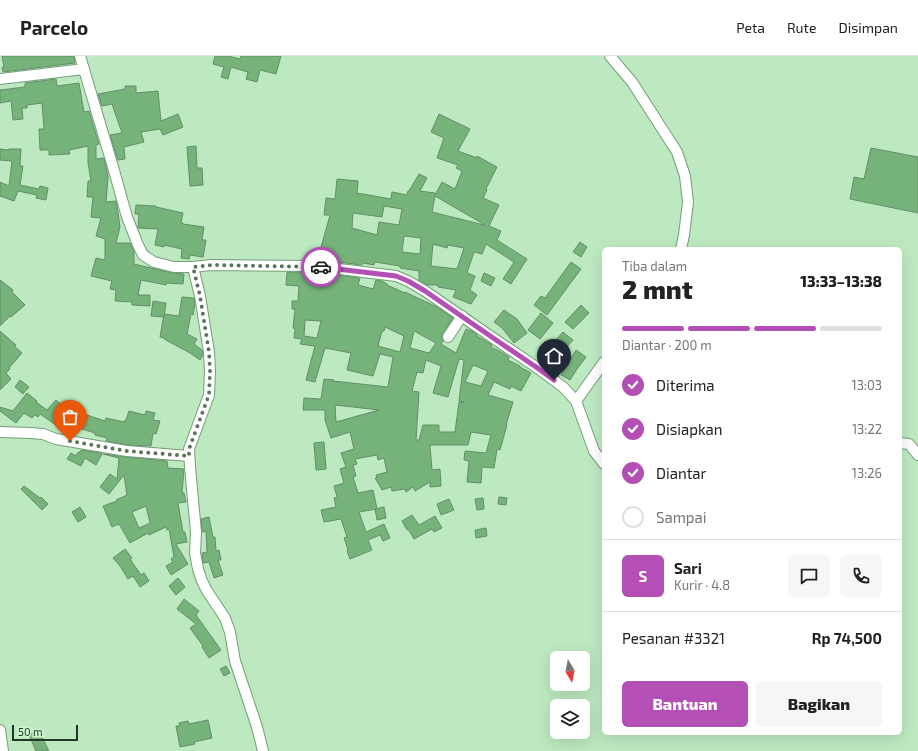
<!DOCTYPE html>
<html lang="id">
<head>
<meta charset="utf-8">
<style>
	:root { --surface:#fff; --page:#f6f6f6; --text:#222; --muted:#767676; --line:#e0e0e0; --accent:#b34fb5 }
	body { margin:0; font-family:"Exo 2",sans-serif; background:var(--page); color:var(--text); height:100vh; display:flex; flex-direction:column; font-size:15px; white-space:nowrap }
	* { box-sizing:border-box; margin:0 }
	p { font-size:13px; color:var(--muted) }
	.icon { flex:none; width:22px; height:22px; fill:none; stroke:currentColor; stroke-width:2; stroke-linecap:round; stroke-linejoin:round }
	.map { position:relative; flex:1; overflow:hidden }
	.details { position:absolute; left:602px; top:191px; width:300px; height:488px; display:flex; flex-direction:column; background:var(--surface); border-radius:6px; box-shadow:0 4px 16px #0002 }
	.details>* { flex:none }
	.needle { width:26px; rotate:170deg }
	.fabs { position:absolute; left:550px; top:595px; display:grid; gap:8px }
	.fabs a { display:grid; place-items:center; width:40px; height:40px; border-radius:6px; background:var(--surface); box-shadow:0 4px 16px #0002; font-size:20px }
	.scale { position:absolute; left:12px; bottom:10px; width:66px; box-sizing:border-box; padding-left:4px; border:2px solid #253626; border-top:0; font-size:11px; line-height:14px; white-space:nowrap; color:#253626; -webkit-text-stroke:3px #caf7cd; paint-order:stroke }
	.pin { position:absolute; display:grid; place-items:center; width:34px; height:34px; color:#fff; margin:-41px -17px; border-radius:50% 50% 50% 0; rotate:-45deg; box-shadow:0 0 4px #0007 }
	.pin .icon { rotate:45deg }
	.courier { position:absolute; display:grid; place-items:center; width:40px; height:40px; margin:-20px; border:3px solid #b34fb5; border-radius:50%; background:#fff; color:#222; box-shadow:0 1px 5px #0007 }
	.head em { font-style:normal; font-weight:800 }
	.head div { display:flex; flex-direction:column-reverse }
	.head { display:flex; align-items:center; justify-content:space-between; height:68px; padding:0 20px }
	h1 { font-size:26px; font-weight:800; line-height:30px }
	.bar { display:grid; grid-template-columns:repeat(4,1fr); gap:6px 4px; align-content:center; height:48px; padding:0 20px }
	.bar i { height:5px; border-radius:3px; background:var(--line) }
	.bar .on { background:var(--accent) }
	.bar p { grid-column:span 4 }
	.line { display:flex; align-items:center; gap:10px; padding:0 20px; border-top:1px solid var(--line) }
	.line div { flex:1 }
	.round { display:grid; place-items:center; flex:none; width:42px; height:42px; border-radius:6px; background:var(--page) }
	ol { padding:0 20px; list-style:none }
	li { display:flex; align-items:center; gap:12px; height:44px }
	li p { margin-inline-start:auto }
	li .icon { padding:4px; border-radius:50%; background:var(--accent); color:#fff; stroke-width:4 }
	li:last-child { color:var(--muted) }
	li i { width:22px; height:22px; border:2px solid var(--line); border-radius:50% }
	.cta { display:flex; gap:8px; margin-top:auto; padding:8px 20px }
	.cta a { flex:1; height:46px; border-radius:6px; background:var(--accent); color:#fff; font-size:16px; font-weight:800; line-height:46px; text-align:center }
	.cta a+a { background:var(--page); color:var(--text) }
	header { display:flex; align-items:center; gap:24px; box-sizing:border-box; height:56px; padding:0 20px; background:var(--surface); border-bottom:1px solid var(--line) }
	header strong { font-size:19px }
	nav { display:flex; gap:22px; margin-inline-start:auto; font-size:14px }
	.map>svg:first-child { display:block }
	.building { fill:#76b37b; stroke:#648d67; fill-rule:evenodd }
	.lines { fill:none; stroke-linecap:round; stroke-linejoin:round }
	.minor-casing { stroke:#749e77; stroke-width:12 }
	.minor { stroke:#fff; stroke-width:10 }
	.done { stroke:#5a755c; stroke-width:4; stroke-dasharray:0 7.2 }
	.route { stroke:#b34fb5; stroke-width:5 }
</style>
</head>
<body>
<header>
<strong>Parcelo</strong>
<nav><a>Peta</a><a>Rute</a><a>Disimpan</a></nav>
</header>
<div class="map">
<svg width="918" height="695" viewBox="0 0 918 695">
	<rect width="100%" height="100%" fill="#bde9c0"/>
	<g class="building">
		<path d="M2 0H74L75 7 3 16 2 11H4Z"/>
		<path d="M215 0H228L240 3 241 0H281L276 18 260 14 257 26 246 23 248 16 231 11 228 23 221 21 224 11 213 8Z"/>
		<path d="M56 23 57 30 79 27 84 56 89 55 99 88 96 89V103L104 102 107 115 108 121 106 146 116 145 117 150 120 171 116 187H130L134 195V208L172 217 184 218 183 228 167 227 166 229 141 224 138 239H150V250L132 249V246L115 245 116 234 110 233 112 225 91 220 96 202 105 204V183L96 180 101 162 91 161 93 141H87L88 125H91L88 107V90L69 94 70 98 49 99V94H40L39 73H44L42 47 27 49V52H22L23 63 13 64 11 45 0 47V34L25 31V27Z"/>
		<path d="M125 30H136V37L158 35 161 65 178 58 183 71 163 79 160 73 141 76 144 86 124 91 125 103 118 104 110 79 122 77 112 48 102 50 98 38 125 33Z"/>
		<path d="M439 58 470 73 458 95 477 102V100L497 111 486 133 487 134 483 142 499 149 489 170 501 175 497 184 527 203 511 228 503 223 514 206 486 188 482 198 474 196 467 217 475 220 470 234 477 239 471 248 453 241 456 234 438 231V229H427L419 224V215L400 212V210L375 206 374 209 363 207 362 209 330 205 318 202 330 159H324L326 142 335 143 337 123 358 125 357 137 391 143 392 136 407 139 408 135H409L419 118 427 122 420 135 435 137V139L442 126 455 133 462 115 456 112 458 109 437 102 444 82 431 76ZM435 140 485 169H484L432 156ZM384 150 402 153 399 169 379 166 377 179 352 172 353 157 382 161ZM404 180 421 182 420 198 402 196ZM433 188 447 192 448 189 464 192 457 213 431 210Z"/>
		<path d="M196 90 197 112H202L203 129 190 130 187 91Z"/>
		<path d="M871 92 918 101V157L850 143 854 121 864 123Z"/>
		<path d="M0 93 9 94V93H21L20 110H23L20 129 39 133 40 130 48 132 46 144 36 142 37 139 18 135 14 145 0 140V126L9 130 12 105 0 104Z"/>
		<path d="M136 149 156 150V151L183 157 181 167H183V168L204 171 202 184H206L203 201 190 199 189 203 181 202 182 193 164 189V191L155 189 158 173 138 172 139 158H135Z"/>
		<path d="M580 186 587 191 581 201 573 196Z"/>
		<path d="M571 206 581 213 547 259 534 249 541 240 545 242Z"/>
		<path d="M287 216H314L360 222 358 229 373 233 376 224 382 225 387 228V229L405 237V236L435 250 453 262 442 278V281L443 285 441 288 456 297 466 273 474 276 477 279V280L492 289 491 291 501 296 509 301 508 304 520 310V311L531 317 521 335 511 330 510 333 494 326 488 339 513 346 506 369H507L500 394 497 393 494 412 482 411 481 427 467 426 469 405 464 404 465 395 486 397 491 379 471 376 468 389H430L432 414 440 413 441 430 430 431V426L415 435 413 431 406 436 405 433 392 435 391 431 382 434 375 422H377L376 419 387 416 384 402 378 404 377 399 355 403 357 408 353 409 356 420 353 421 358 437 373 434 377 453 359 456 366 476 384 468 390 482 383 485 380 479 368 484 372 494 350 503 347 495 348 494 344 482 347 481 341 463 324 466 321 454 336 451 334 442 337 441 334 430 344 427 340 413 346 411 341 397 354 393 350 376 331 382 325 364V354H303L304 342 321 343 324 323 334 324 333 325 388 331 393 301 380 298 373 320 347 314 351 297 325 292 315 326 306 324 315 290 300 288 302 283 294 282 295 273 293 272 295 253H292V245H298L299 230 286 229ZM305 264 321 265 317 282 304 280ZM385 271 404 280 400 296 378 290 382 275H384ZM414 275 436 287 429 297 410 292ZM459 303 464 304 459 345 464 346H459L455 376H439V369H423L419 384H416L419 336 412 335 417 316 423 317 426 304 441 310 433 337 448 341ZM473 309 488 315 481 330 465 326ZM335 349 379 354 336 366Z"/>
		<path d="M484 217 495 222 491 230 481 225Z"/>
		<path d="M0 224 13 234 12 236 25 249 11 261 10 260 0 270Z"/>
		<path d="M182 241 194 242 195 247 193 259 191 258 187 278 197 283 194 288 202 294 203 297V299L200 304 190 297 164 283V282L160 281 164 258 179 260Z"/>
		<path d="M153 245 166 247 164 261 151 260Z"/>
		<path d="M581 249 589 257 573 273 565 266Z"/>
		<path d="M504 254 517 263 527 277 514 287 502 272 494 266Z"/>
		<path d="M541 257 553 267 540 283 528 274Z"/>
		<path d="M0 275 16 289 14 290 22 297 9 312 10 313 6 317 11 323 0 334Z"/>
		<path d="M563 276 573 284 548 312 546 310 549 302 543 299Z"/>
		<path d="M576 294 586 301 577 313 570 324 561 319Z"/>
		<path d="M20 324 29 331 23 338 15 331Z"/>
		<path d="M27 337 37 345 36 346 47 354 56 344 65 352 59 359 71 368 66 376 40 358 38 361 35 359 32 362 24 357 16 367 0 355V351L13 355Z"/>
		<path d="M129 355 145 359 146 355 155 357 153 364 160 365 156 378 153 377 151 390 128 389 106 385 107 382 95 379V377L82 373 87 359 105 365 106 362 124 366 125 364H126Z"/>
		<path d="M324 386 326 413 316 414 314 387Z"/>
		<path d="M81 394 101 397 102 398 96 409 85 402 81 410 67 403 71 397 76 400 78 396 79 397Z"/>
		<path d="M103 398 126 401 167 405 168 412 184 413 182 437H184L186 446 178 447 183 476H185L187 486 176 488 188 508 171 519 166 510 173 506 171 503 174 501 169 473 167 474 166 471 149 479 148 477 130 487 119 468 112 471 103 450 117 445 116 444 127 439 124 419 109 438 100 431 110 418 117 423 119 402ZM146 450 150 467 139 472 132 456Z"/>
		<path d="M24 430 40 442 41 441 48 448 42 454 21 433Z"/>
		<path d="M499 441 507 442 506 449 498 448Z"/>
		<path d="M483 442 484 453 477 454 475 443Z"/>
		<path d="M449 443 454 454 441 459 437 448Z"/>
		<path d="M80 451 86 461 78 466 72 456Z"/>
		<path d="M384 451 386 462 377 464 375 453Z"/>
		<path d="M412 459 419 469 435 460 442 472 434 476 432 473 414 483 408 473 407 474 402 465Z"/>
		<path d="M209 461 213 481H215L216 495 219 494 221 504H218L223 519 214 522 209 506 203 507 202 497 207 496 206 475 202 476 201 463Z"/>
		<path d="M486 472 487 480 476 482 475 474Z"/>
		<path d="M125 493 132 502 130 503 141 519 144 517 149 525 140 531 133 520 128 523 120 510 113 502Z"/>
		<path d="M178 522 185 531 176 539 169 530Z"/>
		<path d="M184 543 199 555 196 559 221 594 209 602 202 591 203 590 190 572 196 568 177 553Z"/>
		<path d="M226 610 230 617 224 620 220 613Z"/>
		<path d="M208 664 212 682 194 686 195 688 180 691 176 670H180L179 667 188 665 189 668Z"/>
		<path d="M40 674 43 683 49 695H36L33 688 29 679Z"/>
	</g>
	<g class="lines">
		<g class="minor-casing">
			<g id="minor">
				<path d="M80 0 113 111 127 161 138 189 143 199 154 206 174 211H193L211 209 315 210 396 220 408 225 425 235 499 286 536 311 563 331 576 345 594 395 604 408"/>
				<path d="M610 0 632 26 677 96 685 120 688 146 684 179 681 193"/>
				<path d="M0 23 84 13"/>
				<path d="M193 211 200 240 209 296 210 315 209 339 189 393 190 411 196 476 195 497 198 513 202 525 207 535 225 562 230 576 235 605 257 671 263 695"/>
				<path d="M448 281 462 260"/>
				<path d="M576 345 604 306"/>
				<path d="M0 376 31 377 43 378 56 383 127 395 189 400"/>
				<path d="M900 387 909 388 918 399"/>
				<path d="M0 674 3 695"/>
			</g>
		</g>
		<use href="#minor" class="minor"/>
	</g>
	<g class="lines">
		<path class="done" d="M70 385 127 395 189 400V393L209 339 210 315 209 296 200 240 193 211 211 209 321 211"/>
		<path class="route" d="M321 211 396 220 408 225 425 235 499 286 536 311 554 324"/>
	</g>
</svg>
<div class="fabs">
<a><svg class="needle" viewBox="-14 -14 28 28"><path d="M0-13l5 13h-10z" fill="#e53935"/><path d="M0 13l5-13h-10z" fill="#767676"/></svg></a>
<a><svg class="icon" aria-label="layers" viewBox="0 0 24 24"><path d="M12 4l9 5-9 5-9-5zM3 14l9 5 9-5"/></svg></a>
</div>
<div class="scale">50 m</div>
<div class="pin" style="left:70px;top:385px;background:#ea580c"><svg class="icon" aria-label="bag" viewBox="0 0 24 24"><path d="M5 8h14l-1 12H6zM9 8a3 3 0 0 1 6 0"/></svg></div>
<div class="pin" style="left:554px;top:324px;background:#1f2937"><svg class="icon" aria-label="home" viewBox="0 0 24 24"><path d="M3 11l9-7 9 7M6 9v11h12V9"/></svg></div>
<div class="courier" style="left:321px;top:211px"><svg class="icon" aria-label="car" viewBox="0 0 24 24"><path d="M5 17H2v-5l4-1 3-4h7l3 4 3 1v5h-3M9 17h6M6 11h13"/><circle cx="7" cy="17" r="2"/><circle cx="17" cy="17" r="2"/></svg></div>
<section class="details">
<div class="head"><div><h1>2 mnt</h1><p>Tiba dalam</p></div><em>13:33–13:38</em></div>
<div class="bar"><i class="on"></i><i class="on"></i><i class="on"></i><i></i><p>Diantar · 200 m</p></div>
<ol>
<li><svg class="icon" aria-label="check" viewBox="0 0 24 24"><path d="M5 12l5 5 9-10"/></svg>Diterima<p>13:03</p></li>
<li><svg class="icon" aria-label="check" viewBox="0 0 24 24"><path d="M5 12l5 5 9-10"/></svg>Disiapkan<p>13:22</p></li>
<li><svg class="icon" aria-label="check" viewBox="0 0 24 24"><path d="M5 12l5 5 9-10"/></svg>Diantar<p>13:26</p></li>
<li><i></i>Sampai</li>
</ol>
<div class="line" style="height:72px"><b class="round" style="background:var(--accent);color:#fff">S</b><div><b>Sari</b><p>Kurir · 4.8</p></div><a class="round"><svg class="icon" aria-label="chat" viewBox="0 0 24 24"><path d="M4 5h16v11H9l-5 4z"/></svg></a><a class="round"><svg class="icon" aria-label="phone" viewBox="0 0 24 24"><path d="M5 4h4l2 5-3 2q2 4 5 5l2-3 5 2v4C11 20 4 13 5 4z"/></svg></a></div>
<div class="line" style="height:52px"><div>Pesanan #3321</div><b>Rp 74,500</b></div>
<div class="cta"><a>Bantuan</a><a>Bagikan</a></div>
</section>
</div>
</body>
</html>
